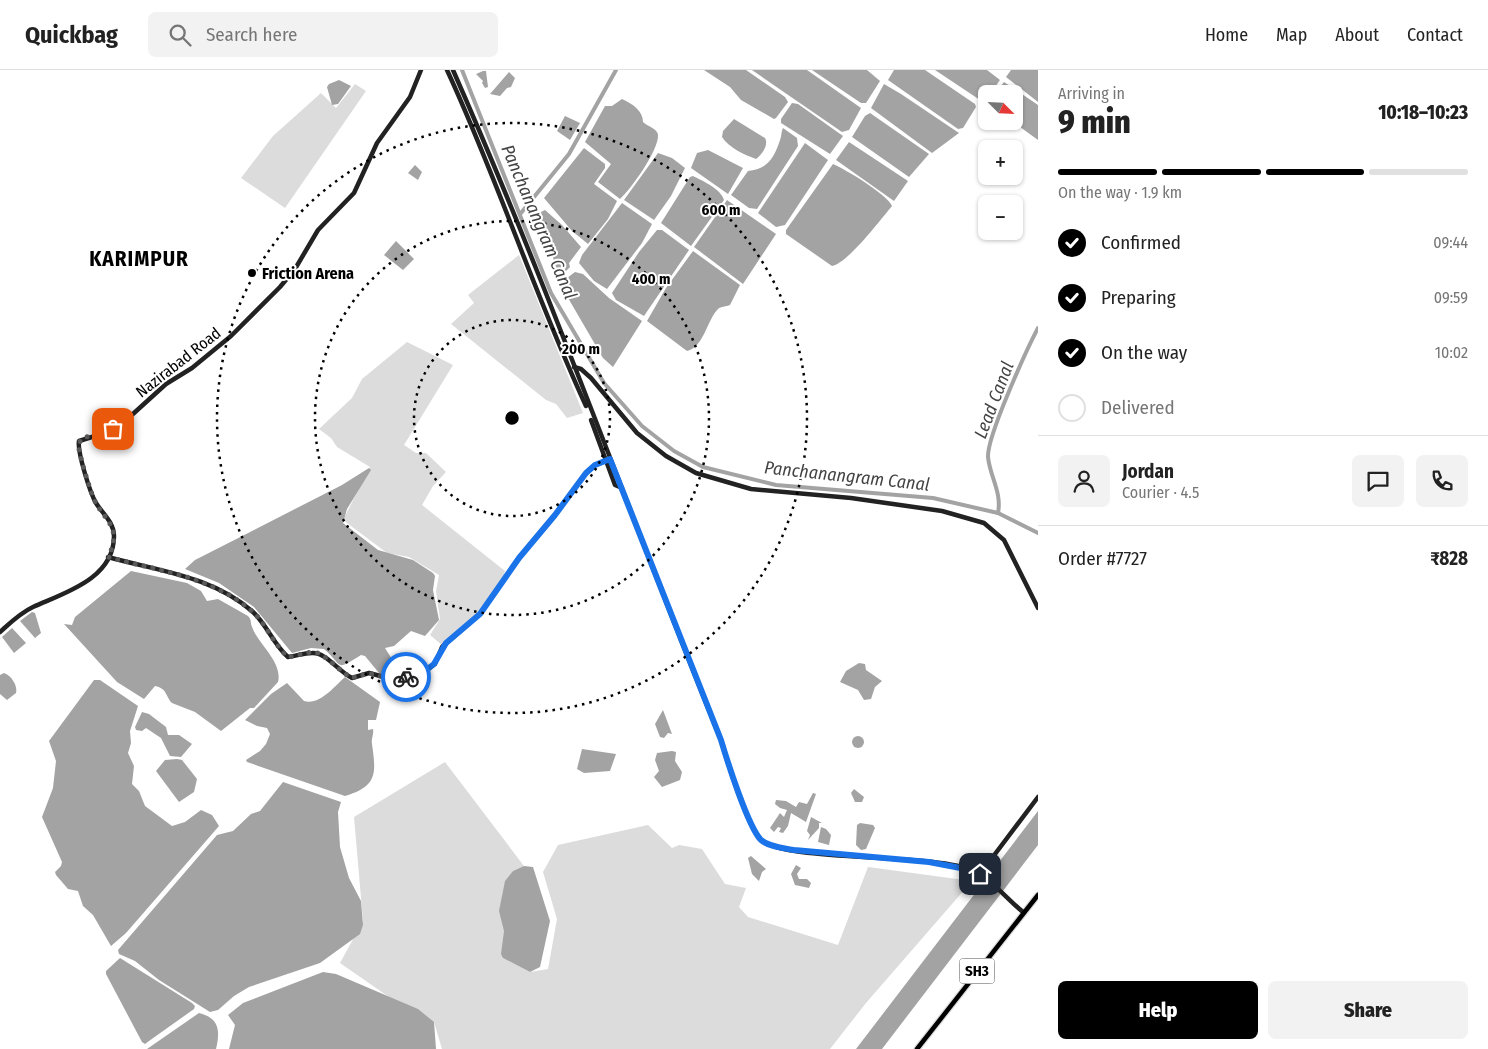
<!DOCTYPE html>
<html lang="en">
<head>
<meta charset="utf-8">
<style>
	:root { --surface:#fff; --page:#f2f2f2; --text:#222; --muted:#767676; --line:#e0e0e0; --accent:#000 }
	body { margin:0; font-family:"Fira Sans Condensed",sans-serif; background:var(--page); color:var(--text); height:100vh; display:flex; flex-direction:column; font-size:19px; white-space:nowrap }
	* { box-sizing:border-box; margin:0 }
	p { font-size:16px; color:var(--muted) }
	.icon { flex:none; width:28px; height:28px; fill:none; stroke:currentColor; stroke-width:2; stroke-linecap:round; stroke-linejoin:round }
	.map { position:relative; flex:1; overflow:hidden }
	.panel { display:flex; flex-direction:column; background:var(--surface); width:450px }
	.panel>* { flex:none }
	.needle { width:32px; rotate:114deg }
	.controls { position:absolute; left:978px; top:15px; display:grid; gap:10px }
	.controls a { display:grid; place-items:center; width:45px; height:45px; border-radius:8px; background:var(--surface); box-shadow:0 1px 4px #0004; font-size:25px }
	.pin { position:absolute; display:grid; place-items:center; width:42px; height:42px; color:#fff; margin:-21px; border-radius:10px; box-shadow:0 2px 8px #0006 }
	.courier { position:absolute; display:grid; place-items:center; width:50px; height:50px; margin:-25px; border:4px solid #1a73e8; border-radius:50%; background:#fff; color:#222; box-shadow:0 1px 6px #0007 }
	.headline em { font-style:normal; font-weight:800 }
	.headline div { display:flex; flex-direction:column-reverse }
	.headline { display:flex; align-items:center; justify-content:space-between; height:85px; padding:0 20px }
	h1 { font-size:32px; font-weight:800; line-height:38px }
	.bar { display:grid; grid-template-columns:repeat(4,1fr); gap:8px 5px; align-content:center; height:60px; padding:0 20px }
	.bar i { height:6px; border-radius:4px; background:var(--line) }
	.bar .active { background:var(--accent) }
	.bar p { grid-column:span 4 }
	.line { display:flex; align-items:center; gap:12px; padding:0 20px; border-top:1px solid var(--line) }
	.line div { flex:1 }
	.round { display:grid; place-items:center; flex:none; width:52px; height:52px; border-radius:8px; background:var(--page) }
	ol { padding:0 20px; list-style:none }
	li { display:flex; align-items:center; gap:15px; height:55px }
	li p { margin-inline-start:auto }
	li .icon { padding:5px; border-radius:50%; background:var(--accent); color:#fff; stroke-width:4 }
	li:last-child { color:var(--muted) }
	li i { width:28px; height:28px; border:2px solid var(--line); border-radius:50% }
	.button { display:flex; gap:10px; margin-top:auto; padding:10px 20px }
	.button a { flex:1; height:58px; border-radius:8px; background:var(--accent); color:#fff; font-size:20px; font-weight:800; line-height:58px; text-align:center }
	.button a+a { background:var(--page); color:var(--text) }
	header { display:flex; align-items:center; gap:30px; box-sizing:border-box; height:70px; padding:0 25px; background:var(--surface); border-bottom:1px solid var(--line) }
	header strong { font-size:24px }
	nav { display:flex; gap:28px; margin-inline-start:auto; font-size:18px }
	.search { width:350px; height:45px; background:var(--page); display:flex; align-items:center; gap:12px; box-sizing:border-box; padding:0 18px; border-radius:8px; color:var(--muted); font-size:19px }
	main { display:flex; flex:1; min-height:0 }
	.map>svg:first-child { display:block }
	.green { fill:#dcdcdc }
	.water { fill:#a3a3a3 }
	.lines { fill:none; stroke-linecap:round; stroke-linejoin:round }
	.canal { stroke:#a3a3a3; stroke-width:4 }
	.primary-casing { stroke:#dbdbdb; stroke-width:7 }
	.secondary { stroke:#222; stroke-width:4.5 }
	.primary { stroke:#000; stroke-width:4.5 }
	.done { stroke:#595959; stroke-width:5; stroke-dasharray:0 9 }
	.route { stroke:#1a73e8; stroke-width:6 }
	.ring { fill:none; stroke:#000; stroke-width:2.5; stroke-dasharray:2.5 5 }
	.poi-dot { fill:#000; stroke:#fff; stroke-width:2 }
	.labels { text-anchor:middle; stroke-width:4; stroke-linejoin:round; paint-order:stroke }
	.shield { fill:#fff; stroke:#4c4c4c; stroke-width:1 }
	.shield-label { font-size:15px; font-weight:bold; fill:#000 }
	.poi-label { font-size:16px; font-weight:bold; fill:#000; stroke:#fff; text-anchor:start }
	.street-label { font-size:16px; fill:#000; stroke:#fff }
	.water-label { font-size:18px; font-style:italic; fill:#444; stroke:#fff }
	.district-label { font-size:21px; font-weight:bold; letter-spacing:1px; fill:#000; stroke:#fff }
	.centre { fill:#000; stroke:#fff; stroke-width:2.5 }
	.ring-label { font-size:15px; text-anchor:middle; font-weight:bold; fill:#000; stroke:#fff; stroke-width:4; stroke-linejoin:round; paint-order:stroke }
</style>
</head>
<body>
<header>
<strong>Quickbag</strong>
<div class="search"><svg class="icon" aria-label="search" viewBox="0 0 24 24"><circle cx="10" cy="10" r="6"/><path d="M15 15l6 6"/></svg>Search here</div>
<nav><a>Home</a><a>Map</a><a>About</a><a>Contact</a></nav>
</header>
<main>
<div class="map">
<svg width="1038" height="979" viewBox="0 0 1038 979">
	<rect width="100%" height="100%" fill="#fff"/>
	<g class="green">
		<path d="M355 14 366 21 285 138 241 108 273 66 321 23 336 38Z"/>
		<path d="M519 185 583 343 567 348 556 334 546 330 451 254 474 233 468 225Z"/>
		<path d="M407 272 453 295 404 375 416 383H426L446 402 433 416 422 435 505 501C499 534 466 556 443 576L430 565 440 549 436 521 439 505 409 487 387 483 343 450 370 397 337 377 331 368 319 359 352 328 362 309Z"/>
		<path d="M445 692 524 796 513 801 504 861 503 888 530 902 548 899 557 849 543 802 558 775 648 755 672 778 679 775 702 779 725 814 746 818 739 837 748 847 838 875 868 797 972 811 866 933 830 979H442L434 952 389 927 340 893 363 851 354 747Z"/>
	</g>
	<g class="water">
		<path d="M704 0H746L785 27 788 32 776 48 774 49 741 30 730 17Z"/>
		<path d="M752 0H807L861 38 849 60 842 62Z"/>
		<path d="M812 0H867L880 11 866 33H861Z"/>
		<path d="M894 0H925L975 34 976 37 963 58 958 59 888 10Z"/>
		<path d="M935 0H987L1000 10 990 24H986V29L983 32Z"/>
		<path d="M1011 0H1038V32L1006 7Z"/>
		<path d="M483 1H486L488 17 485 18 482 13 483 11 476 4Z"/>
		<path d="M509 2 515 8 511 17 507 18 500 26 490 24Z"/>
		<path d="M339 10 351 16 338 34 332 35 327 17 329 14Z"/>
		<path d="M1004 12 1038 35V70L1012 51H1014V24H995Z"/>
		<path d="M884 14 901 24 959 63 932 83 871 38Z"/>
		<path d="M622 29C633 34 643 41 643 52 647 56 658 59 658 65 659 80 631 119 620 129L598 112 611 94 585 72 605 36H612Z"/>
		<path d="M792 33 798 34 843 66 830 84 781 53V49Z"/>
		<path d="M870 43 929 84 909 107 852 67 865 46Z"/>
		<path d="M565 46 580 53 570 70 557 61Z"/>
		<path d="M734 49 765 68C769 74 762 85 756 89 745 85 729 78 722 67L723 61Z"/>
		<path d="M783 58 797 68 798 76 757 139 749 138 731 125 748 101C768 99 774 88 780 70 782 65 781 62 783 58Z"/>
		<path d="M849 72 908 111 894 131 836 90Z"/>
		<path d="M805 73 828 90 785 155 776 157 758 143Z"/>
		<path d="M584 78 605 94V98L594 114 617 131 608 149 588 174 572 161 544 128Z"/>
		<path d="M708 80 743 98 728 124 691 98 697 83Z"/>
		<path d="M658 83 672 88 685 98 671 126 654 150 624 130Z"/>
		<path d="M833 94C845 99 888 125 892 136 881 149 848 193 832 196L786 164V160Z"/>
		<path d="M415 95 422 102 418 110 408 103Z"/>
		<path d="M693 106C703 111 721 119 724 130L691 176 661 153 690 107Z"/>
		<path d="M727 130 776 164 743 214 694 177Z"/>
		<path d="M622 133 652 154 642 173 607 219 594 211 579 193 582 185Z"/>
		<path d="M545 140 562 155 581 177 569 193 570 197 561 206 558 203 541 150V142Z"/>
		<path d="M657 160H662L689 180 644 246 616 230 612 223 639 182Z"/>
		<path d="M396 171 414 189 403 200 384 185Z"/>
		<path d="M693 181 740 215 730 235C726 237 721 236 718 239 707 250 704 277 687 281L647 251 666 218Z"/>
		<path d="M575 202 583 204 609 228 642 251 613 297 603 288 564 221 563 211Z"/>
		<path d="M369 398 371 400 347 439 343 453 378 480 413 490 433 503 435 506 433 520 439 550 425 566 411 561 394 576 385 578 395 594 384 604 379 603 365 586 361 585C334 602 344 596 324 579L311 578 292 583 254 537 219 513 185 499 195 490 342 415Z"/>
		<path d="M131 501 187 513 201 521 207 531 218 529 248 546C252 550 250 552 252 557 258 574 283 592 278 612L254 638H250L221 661 195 642 172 633C165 626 168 619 155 616L144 629 117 612 64 554 72 555 75 547Z"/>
		<path d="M32 542 35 543 41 563 35 568 20 551Z"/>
		<path d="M12 558 26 573 14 583 2 567Z"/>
		<path d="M859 593 865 594 866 600 882 611 875 617 871 629 864 630 858 620 840 612 846 601Z"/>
		<path d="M4 603C11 605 18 616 16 623L7 630 0 624V605Z"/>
		<path d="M345 607 380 632 376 650H368V660L373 659C374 665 371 668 372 674 376 703 378 716 345 726L247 692 246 690 260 681 266 674 270 664 267 658 257 656 245 650 271 624 287 613 304 631C319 636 335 616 345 607Z"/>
		<path d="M94 610H100L138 636 130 661 131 673 128 683 134 696 132 714 139 721 145 736 172 756 185 752 201 740 212 745 219 756 126 863 111 876 93 845 83 836 78 821 68 819 56 805 55 802 61 796 62 792 42 747 53 718 56 691 49 671Z"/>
		<path d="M663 640 672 664 668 663 664 668 660 667 655 654Z"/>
		<path d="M142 642 149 644 166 657 168 665H179L192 674 181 687 170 686 161 668 146 658 142 661 136 660 135 657Z"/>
		<circle cx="858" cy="672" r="6"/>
		<path d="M582 679 616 684 610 701 584 703 577 699Z"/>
		<path d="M672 681 676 682 675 691 682 702 680 710 662 717 654 707 659 701 655 690 657 683Z"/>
		<path d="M177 689 182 690 197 709 194 722 179 732 156 701 165 690Z"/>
		<path d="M283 712 341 732 338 742 340 777 349 808 361 831 363 855 360 864 320 893 249 917 234 926 218 940 210 942 159 910 135 891 119 884 118 880 217 765 233 761 251 744 260 741Z"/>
		<path d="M854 719 864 727 862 732H855L851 723Z"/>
		<path d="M813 723 816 724 806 752 791 743 788 756 783 763 779 762 781 758 778 757 774 762 770 758 780 743 784 747 787 740 780 738 775 734 776 730 786 731 796 737 799 732 807 734Z"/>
		<path d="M1038 741V775L882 979H856Z"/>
		<path d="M811 747 822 753H819V758L808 770 810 765 807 761Z"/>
		<path d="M860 753 873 755 875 758 866 779 861 780 856 775 857 755Z"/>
		<path d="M821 757 826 759 831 765 829 775 818 772Z"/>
		<path d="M751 786 766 799 762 802 759 811 752 804 748 788Z"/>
		<path d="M796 795 801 798 797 804 799 809H807L811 813 809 818 795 815 791 804Z"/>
		<path d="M524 796 533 797 550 851 540 897 530 902 503 888 501 884 504 861 499 841 505 811 513 801Z"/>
		<path d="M120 888 192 933 195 936 194 939 149 971 145 974 142 972 106 904V901Z"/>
		<path d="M323 902 336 904 418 939 434 952 436 979H229L235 955 228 945 243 933Z"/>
		<path d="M199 943C220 948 220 962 216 979H147Z"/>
	</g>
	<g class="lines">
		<g class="canal">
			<path d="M462 0 551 223 604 313 642 356 674 381 703 397 776 415 933 428 998 443 1038 463"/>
			<path d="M521 143 569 84 616 0"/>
			<path d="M998 443C1002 422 990 407 988 387 987 366 1027 279 1038 258"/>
		</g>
		<g class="primary-casing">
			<path id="primary" d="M917 979 1038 825"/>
		</g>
		<g class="secondary">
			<path d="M447 0C498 110 535 226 586 336"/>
			<path d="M453 0C550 220 630 447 721 670 727 691 747 754 760 769 783 793 933 782 974 801 990 808 1009 831 1023 842"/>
			<path d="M574 297 581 299 591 308 637 363 666 386 696 403 751 419 851 428 942 441 984 453 1004 470 1038 538"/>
			<path d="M591 350 615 415 622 418"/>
			<path d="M108 487C158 501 213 506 253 542 267 555 274 575 288 587 296 586 304 583 312 583 326 582 338 601 352 608L369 603 388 608 393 604 416 608 435 594 442 577 480 544 519 488 555 445 586 403 595 395 610 389"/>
			<path d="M0 562C10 553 20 543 33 537 64 523 114 509 114 466 114 452 102 443 96 433 90 423 77 381 79 371L108 362 123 353 166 314 192 298 231 266 280 217 295 199 318 160 354 123 377 73 410 27 421 0"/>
			<path d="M980 804 1038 727"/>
		</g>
		<use href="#primary" class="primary"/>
	</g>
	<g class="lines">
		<path class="done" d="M113 359 83 368 78 374C81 391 87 410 93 427 103 451 124 456 108 487 158 501 212 506 253 542 267 555 274 575 288 587 296 586 304 583 312 582 325 582 338 601 352 608L369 603 388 608 393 604 406 607"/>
		<path class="route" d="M406 607 416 608 434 594 446 573 480 544 519 488 555 445 586 403 595 395 610 389 721 670C727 690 748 757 761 770 769 777 784 778 794 780L929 792 971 800 980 804"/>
	</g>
	<g class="ring">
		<circle cx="512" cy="348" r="98"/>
		<circle cx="512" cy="348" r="197"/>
		<circle cx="512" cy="348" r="295"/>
	</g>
	<circle class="poi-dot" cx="252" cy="203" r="5"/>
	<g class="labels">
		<rect class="shield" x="959.5" y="888.5" width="35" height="25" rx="4"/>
		<g class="shield-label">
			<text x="977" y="906">SH3</text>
		</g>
		<g class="poi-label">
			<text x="262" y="209">Friction Arena</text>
		</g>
		<g class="street-label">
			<text transform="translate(178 292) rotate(-38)" y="6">Nazirabad Road</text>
		</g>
		<g class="water-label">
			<text transform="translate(539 152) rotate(67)" y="6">Panchanangram Canal</text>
			<text transform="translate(994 330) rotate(-69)" y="6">Lead Canal</text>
			<text transform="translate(847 406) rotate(6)" y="6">Panchanangram Canal</text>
		</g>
		<g class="district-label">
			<text x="139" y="196">KARIMPUR</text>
		</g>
	</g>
	<circle cx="512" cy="348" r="8" class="centre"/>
	<g class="ring-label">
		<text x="721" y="145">600 m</text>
		<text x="651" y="214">400 m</text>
		<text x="581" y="284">200 m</text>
	</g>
</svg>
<div class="controls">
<a><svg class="needle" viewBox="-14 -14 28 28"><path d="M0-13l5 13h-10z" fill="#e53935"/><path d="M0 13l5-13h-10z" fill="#767676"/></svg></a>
<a>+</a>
<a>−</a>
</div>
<div class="pin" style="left:113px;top:359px;background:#ea580c"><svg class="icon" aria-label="bag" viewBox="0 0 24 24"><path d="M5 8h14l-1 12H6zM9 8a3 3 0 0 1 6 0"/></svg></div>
<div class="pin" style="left:980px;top:804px;background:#1f2937"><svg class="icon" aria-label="home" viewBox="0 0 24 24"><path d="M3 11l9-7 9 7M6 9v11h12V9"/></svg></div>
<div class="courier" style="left:406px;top:607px"><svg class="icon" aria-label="bike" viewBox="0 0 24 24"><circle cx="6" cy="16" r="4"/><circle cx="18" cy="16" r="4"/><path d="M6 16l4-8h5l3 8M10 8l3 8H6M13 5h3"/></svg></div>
</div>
<section class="panel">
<div class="headline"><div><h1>9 min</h1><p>Arriving in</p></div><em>10:18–10:23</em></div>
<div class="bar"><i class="active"></i><i class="active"></i><i class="active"></i><i></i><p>On the way · 1.9 km</p></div>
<ol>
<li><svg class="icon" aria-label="check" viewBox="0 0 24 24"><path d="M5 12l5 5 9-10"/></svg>Confirmed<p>09:44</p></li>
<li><svg class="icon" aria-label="check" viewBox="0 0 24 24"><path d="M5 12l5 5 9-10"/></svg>Preparing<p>09:59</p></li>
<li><svg class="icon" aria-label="check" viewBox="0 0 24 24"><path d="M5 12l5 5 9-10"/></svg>On the way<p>10:02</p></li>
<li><i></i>Delivered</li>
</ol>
<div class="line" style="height:90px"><a class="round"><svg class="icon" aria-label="person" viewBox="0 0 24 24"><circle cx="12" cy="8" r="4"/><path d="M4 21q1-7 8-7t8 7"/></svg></a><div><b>Jordan</b><p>Courier · 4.5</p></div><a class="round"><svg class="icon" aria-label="chat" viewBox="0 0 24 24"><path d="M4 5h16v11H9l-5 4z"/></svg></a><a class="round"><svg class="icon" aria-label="phone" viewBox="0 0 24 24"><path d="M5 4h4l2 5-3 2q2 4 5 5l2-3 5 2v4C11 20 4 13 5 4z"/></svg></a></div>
<div class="line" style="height:65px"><div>Order #7727</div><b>₹828</b></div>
<div class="button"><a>Help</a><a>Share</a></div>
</section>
</main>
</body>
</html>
